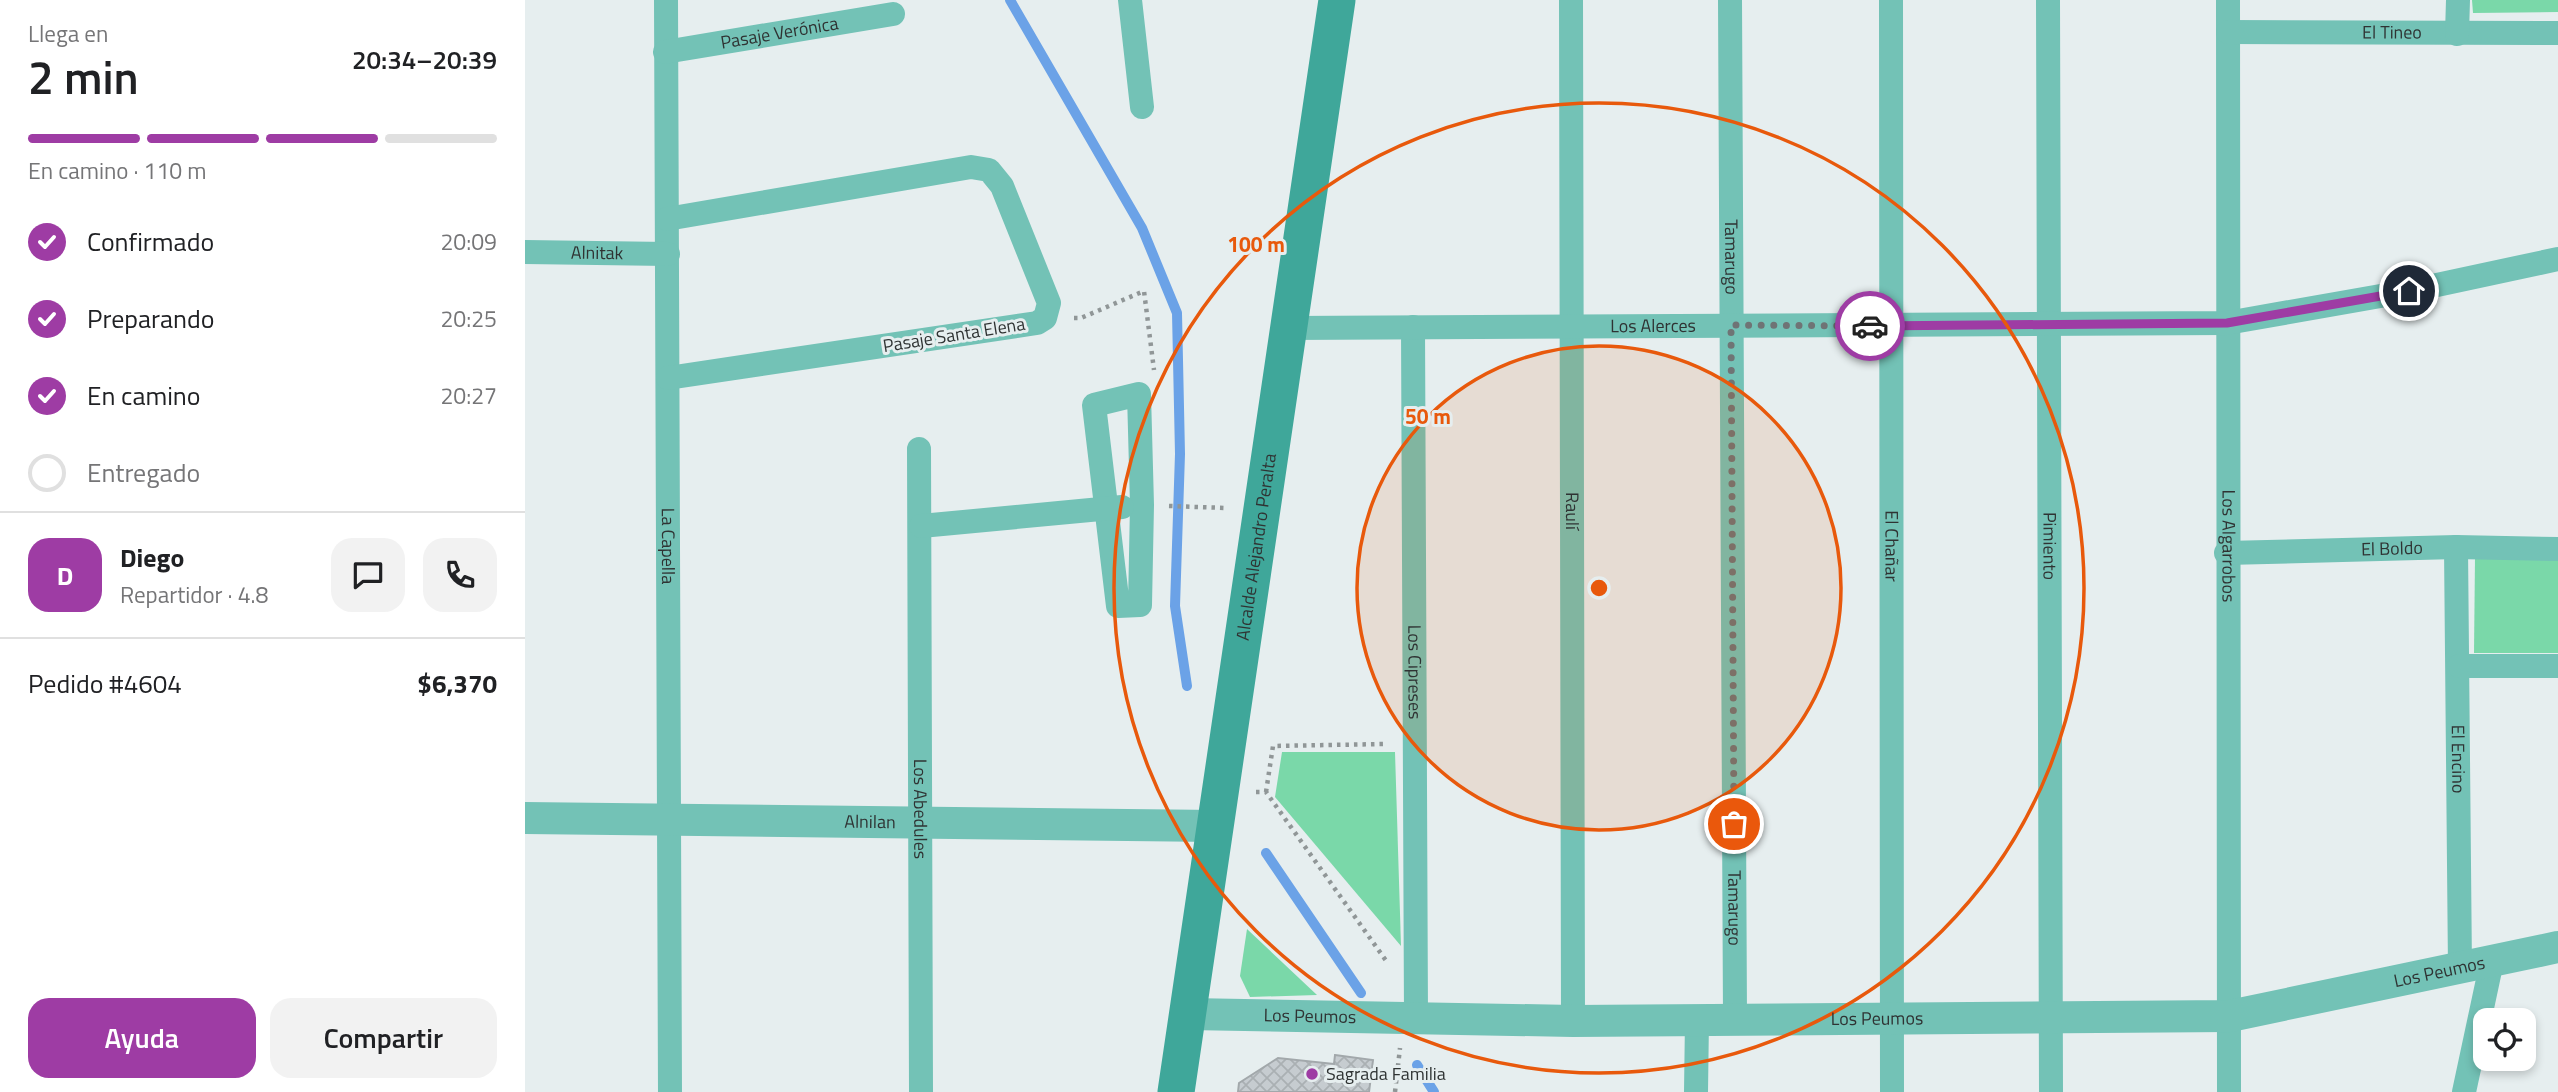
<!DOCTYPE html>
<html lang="es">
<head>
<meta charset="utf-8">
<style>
	:root { --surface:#fff; --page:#f2f2f2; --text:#202124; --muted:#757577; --line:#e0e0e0; --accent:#9e3ca4 }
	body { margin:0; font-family:"Titillium Web",sans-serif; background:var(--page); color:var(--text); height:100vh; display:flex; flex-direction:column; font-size:26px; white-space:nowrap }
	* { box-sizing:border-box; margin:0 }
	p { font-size:23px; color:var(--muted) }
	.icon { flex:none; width:38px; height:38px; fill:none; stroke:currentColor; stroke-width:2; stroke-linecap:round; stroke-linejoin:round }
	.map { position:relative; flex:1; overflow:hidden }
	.side { display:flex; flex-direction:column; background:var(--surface); width:525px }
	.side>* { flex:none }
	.controls { position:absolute; left:1948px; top:1008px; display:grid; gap:14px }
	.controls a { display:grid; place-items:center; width:63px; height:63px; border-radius:14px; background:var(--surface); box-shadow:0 4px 10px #0003; font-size:35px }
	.pin { position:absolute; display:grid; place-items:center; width:60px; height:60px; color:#fff; margin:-30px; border:4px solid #fff; border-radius:50%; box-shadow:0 2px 7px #0007 }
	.courier { position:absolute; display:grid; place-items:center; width:70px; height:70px; margin:-35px; border:5px solid #9e3ca4; border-radius:50%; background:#fff; color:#222; box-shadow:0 2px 9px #0007 }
	.overview em { font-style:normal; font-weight:600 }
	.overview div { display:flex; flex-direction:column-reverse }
	.overview { display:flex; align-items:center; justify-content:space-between; height:119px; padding:0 28px }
	h1 { font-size:46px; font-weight:600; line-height:52px }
	.bar { display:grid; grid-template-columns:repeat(4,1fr); gap:10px 7px; align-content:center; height:84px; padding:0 28px }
	.bar i { height:9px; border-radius:5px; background:var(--line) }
	.bar .active { background:var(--accent) }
	.bar p { grid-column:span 4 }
	.line { display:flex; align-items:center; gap:18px; padding:0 28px; border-top:2px solid var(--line) }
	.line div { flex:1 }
	.round { display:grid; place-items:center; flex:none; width:74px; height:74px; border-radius:21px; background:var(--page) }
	ol { padding:0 28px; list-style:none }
	li { display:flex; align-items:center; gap:21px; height:77px }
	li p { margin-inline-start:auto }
	li .icon { padding:7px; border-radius:50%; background:var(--accent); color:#fff; stroke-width:4 }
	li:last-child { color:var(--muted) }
	li i { width:38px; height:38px; border:4px solid var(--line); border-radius:50% }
	.action { display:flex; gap:14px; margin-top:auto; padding:14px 28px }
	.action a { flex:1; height:80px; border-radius:21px; background:var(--accent); color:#fff; font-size:28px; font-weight:600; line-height:80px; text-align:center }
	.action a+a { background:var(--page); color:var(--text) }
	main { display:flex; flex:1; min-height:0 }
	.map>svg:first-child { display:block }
	.green { fill:#7ad8a9 }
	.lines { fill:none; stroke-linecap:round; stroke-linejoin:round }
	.stream { stroke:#6ba2e7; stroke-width:10 }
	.building { fill:url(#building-cross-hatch); stroke:#a2a8ab; stroke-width:2 }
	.path { stroke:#909697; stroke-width:4.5; stroke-dasharray:3.5 5; stroke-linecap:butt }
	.minor { stroke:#73c2b6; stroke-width:24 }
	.tertiary { stroke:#73c2b6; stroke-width:32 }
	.secondary { stroke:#3fa79a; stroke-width:37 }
	.done { stroke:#6f7475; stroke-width:7; stroke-dasharray:0 12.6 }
	.route { stroke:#9e3ca4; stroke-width:9 }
	.ring { fill:none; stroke:#e8590c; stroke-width:3.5 }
	.poi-dot { fill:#9e3ca4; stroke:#e6eeef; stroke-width:2.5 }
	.labels { text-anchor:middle; stroke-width:6; stroke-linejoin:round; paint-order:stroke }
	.street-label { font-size:18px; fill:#2f3333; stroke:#e6eeef }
	.poi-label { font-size:18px; fill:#2f3333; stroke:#e6eeef; text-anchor:start }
	.centre { fill:#e8590c; stroke:#e6eeef; stroke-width:3.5 }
	.ring-label { font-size:21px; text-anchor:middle; font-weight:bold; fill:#e8590c; stroke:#e6eeef; stroke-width:6; stroke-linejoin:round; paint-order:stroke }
</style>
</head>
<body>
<main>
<section class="side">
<div class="overview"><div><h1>2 min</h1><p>Llega en</p></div><em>20:34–20:39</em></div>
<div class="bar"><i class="active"></i><i class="active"></i><i class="active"></i><i></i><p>En camino · 110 m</p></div>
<ol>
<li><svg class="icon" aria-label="check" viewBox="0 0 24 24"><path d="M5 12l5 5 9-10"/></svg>Confirmado<p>20:09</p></li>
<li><svg class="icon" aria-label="check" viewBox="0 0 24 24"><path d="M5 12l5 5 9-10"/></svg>Preparando<p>20:25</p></li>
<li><svg class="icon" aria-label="check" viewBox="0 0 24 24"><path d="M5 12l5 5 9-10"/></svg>En camino<p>20:27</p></li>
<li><i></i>Entregado</li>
</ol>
<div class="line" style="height:126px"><b class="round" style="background:var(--accent);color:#fff">D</b><div><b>Diego</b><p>Repartidor · 4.8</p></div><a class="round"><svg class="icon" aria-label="chat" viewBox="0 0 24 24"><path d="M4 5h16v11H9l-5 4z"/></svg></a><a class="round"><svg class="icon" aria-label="phone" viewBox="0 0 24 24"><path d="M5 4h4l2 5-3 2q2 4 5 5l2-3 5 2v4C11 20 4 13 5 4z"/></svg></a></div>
<div class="line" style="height:91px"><div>Pedido #4604</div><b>$6,370</b></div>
<div class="action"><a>Ayuda</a><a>Compartir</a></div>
</section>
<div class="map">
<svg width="2033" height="1092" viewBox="0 0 2033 1092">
	<defs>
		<pattern id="building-cross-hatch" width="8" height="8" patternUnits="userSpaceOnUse" patternTransform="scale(1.75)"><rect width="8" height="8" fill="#c6ccd0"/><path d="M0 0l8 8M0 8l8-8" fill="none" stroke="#aab0b3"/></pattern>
	</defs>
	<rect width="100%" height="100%" fill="#e6eeef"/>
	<g class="green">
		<path d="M1947 0H2033V12L1948 13Z"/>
		<path d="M1950 558H2033V653H1949Z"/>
		<path d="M757 752H870L876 946 750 797Z"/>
		<path d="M722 929 792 995 725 997 715 976Z"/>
	</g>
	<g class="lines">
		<g class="stream">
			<path d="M485 0 617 228 652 313 655 454 650 606 662 686"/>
			<path d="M741 853 836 993"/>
			<path d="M892 1065 909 1092"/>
		</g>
	</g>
	<path class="building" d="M810 1055 848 1060 844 1092H713L714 1083 753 1058 809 1064Z"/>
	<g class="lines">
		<g class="path">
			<path d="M549 318H556L619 291 629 370"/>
			<path d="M644 506 702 508"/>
			<path d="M731 792H741L862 962"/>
			<path d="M741 792 748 746 861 744"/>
			<path d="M870 1092 875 1048"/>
		</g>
		<g class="minor">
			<path id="s1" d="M141 0 145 1092"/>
			<path d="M605 0 617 107"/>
			<path id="s2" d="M1046 0 1048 1021"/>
			<path id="s3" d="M1205 0 1210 1018"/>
			<path id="s4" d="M1366 0 1367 1092"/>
			<path id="s5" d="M1523 0 1526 1092"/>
			<path id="s6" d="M1703 0 1704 1092"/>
			<path id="s7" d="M1703 32 2033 33"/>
			<path d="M1932 34 1933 0"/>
			<path id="s8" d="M140 52 368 14"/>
			<path d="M142 219 446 167 464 170 477 186 524 303 520 318 512 323 143 378"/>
			<path id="s9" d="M0 252 143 254"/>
			<path id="s10" d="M888 327 891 1018"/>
			<path id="s11" d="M764 328 1702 323 1884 291 2033 259"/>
			<path d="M614 394 617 505 615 605 593 606 569 405Z"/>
			<path id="s12" d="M394 449 396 1092"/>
			<path d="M396 526 597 507"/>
			<path id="s13" d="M1931 547 1935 969"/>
			<path id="s14" d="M1701 553 1931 547 2033 549"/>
			<path d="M1934 666H2033"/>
			<path d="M1171 1092 1172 1019"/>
			<path d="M1939 1092 1967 961"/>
		</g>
		<g class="tertiary">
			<path id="s15" d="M0 818 691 826"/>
			<path id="s16" d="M664 1014 1048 1021 1705 1016 2033 947"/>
		</g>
		<path class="secondary" id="s17" d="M651 1092 812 0"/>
	</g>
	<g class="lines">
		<path class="done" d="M1209 824 1206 325 1345 326"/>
		<path class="route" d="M1345 326 1702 323 1884 291"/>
	</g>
	<circle cx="1074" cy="588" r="242" fill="#e8590c" fill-opacity=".12"/>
	<g class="ring">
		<circle cx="1074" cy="588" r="242"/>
		<circle cx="1074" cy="588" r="485"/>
	</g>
	<circle class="poi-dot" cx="787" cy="1074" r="7"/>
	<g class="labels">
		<g class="street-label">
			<text dy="6" stroke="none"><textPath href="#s8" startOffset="116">Pasaje Verónica</textPath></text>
			<text dy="6" stroke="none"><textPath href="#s7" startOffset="164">El Tineo</textPath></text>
			<text dy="6" stroke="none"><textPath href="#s9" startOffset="72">Alnitak</textPath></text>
			<text dy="6" stroke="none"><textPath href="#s3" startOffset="257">Tamarugo</textPath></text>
			<text dy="6" stroke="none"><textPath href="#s11" startOffset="364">Los Alerces</textPath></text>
			<text transform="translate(429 335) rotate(-9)" y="6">Pasaje Santa Elena</text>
			<text dy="6" stroke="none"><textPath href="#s2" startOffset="511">Raulí</textPath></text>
			<text dy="6" stroke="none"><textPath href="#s1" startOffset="546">La Capella</textPath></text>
			<text dy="6" stroke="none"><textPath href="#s17" startOffset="551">Alcalde Alejandro Peralta</textPath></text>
			<text dy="6" stroke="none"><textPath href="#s4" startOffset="546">El Chañar</textPath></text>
			<text dy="6" stroke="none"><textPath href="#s5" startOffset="546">Pimiento</textPath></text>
			<text dy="6" stroke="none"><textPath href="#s6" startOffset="546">Los Algarrobos</textPath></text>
			<text dy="6" stroke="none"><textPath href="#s14" startOffset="166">El Boldo</textPath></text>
			<text dy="6" stroke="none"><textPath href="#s10" startOffset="345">Los Cipreses</textPath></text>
			<text dy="6" stroke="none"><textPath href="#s13" startOffset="212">El Encino</textPath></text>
			<text dy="6" stroke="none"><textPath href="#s12" startOffset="360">Los Abedules</textPath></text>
			<text dy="6" stroke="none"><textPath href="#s15" startOffset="345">Alnilan</textPath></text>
			<text dy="6" stroke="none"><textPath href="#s3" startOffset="908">Tamarugo</textPath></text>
			<text dy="6" stroke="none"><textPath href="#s16" startOffset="1255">Los Peumos</textPath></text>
			<text dy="6" stroke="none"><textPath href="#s16" startOffset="121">Los Peumos</textPath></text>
			<text dy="6" stroke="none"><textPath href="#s16" startOffset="688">Los Peumos</textPath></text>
		</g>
		<g class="poi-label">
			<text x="801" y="1080">Sagrada Familia</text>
		</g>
	</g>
	<circle cx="1074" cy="588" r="10" class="centre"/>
	<g class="ring-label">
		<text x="731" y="252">100 m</text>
		<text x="903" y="424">50 m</text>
	</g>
</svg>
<div class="controls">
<a><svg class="icon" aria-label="locate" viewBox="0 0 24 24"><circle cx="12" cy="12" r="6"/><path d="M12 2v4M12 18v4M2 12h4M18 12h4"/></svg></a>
</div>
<div class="pin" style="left:1209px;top:824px;background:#ea580c"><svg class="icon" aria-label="bag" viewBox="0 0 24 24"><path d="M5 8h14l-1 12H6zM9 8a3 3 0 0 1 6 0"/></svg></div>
<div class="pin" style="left:1884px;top:291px;background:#1f2937"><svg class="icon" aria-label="home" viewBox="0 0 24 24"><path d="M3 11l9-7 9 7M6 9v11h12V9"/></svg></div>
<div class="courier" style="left:1345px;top:326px"><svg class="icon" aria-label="car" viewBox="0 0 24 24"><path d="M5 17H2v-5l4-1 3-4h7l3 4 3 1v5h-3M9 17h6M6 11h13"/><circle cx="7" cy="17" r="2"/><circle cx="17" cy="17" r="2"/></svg></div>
</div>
</main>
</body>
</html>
